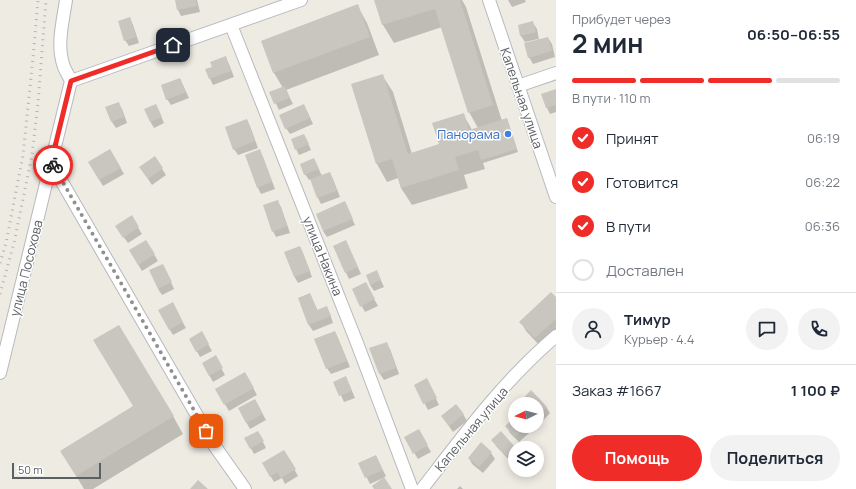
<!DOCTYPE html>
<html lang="ru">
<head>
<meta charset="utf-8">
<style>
	:root { --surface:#fff; --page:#f2f2f3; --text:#1f2937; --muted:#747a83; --line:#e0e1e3; --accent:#f02c28 }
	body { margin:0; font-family:Manrope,sans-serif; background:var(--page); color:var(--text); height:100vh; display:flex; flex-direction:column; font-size:15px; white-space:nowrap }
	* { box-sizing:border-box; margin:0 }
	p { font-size:13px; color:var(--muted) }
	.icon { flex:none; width:22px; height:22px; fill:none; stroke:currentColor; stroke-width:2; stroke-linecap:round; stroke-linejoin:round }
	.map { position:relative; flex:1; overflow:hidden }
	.panel { display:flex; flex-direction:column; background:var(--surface); width:300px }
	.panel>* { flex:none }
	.needle { width:26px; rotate:264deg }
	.fabs { position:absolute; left:508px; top:397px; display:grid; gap:8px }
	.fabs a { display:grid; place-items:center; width:36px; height:36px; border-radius:50%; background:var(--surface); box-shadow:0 2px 10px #0003; font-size:20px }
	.scale { position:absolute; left:12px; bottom:10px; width:89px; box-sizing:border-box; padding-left:4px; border:2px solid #5b6064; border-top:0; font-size:11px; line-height:14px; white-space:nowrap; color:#5b6064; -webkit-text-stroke:3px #fff; paint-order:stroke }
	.pin { position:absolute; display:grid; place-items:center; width:34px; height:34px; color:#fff; margin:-17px; border-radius:8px; box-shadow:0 2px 6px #0006 }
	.courier { position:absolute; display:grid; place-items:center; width:40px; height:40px; margin:-20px; border:3px solid #f02c28; border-radius:50%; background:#fff; color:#222; box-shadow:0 1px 5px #0007 }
	.overview em { font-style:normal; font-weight:700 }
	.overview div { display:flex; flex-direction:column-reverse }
	.overview { display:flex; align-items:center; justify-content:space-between; height:68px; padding:0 16px }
	h1 { font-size:26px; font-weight:700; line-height:30px }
	.bar { display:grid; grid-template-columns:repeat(4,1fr); gap:6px 4px; align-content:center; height:48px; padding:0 16px }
	.bar i { height:5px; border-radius:3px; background:var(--line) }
	.bar .selected { background:var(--accent) }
	.bar p { grid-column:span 4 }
	.line { display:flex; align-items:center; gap:10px; padding:0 16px; border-top:1px solid var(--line) }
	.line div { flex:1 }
	.round { display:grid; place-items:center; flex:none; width:42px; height:42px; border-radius:21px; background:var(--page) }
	ol { padding:0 16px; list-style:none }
	li { display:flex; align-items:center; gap:12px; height:44px }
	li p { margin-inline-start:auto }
	li .icon { padding:4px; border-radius:50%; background:var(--accent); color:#fff; stroke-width:4 }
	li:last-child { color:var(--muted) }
	li i { width:22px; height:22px; border:2px solid var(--line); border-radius:50% }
	.button { display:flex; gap:8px; margin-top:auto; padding:8px 16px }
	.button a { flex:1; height:46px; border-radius:24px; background:var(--accent); color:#fff; font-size:16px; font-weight:700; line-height:46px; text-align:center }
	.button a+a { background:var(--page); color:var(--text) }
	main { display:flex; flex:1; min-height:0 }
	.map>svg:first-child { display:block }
	.shadow { fill:#0003 }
	.building { fill:#c9c6c0 }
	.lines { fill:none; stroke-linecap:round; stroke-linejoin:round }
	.street-casing { stroke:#b6b9be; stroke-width:14 }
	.street { stroke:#fff; stroke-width:12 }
	.rail { stroke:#b2b3b4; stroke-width:3; stroke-dasharray:1 5; stroke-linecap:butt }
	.done { stroke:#8e9190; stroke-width:4; stroke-dasharray:0 7.2 }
	.route { stroke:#f02c28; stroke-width:5 }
	.shop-dot { fill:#3f7fe0; stroke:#fff; stroke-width:1.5 }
	.labels { text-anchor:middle; stroke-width:3; stroke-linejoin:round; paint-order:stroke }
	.street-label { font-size:13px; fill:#5b6064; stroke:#fff }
	.shop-label { font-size:13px; fill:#366cbe; stroke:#fff; text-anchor:end }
</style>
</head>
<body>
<main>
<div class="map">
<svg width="556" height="489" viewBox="0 0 556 489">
	<rect width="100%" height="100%" fill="#eeebe3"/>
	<g class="shadow">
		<path d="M176 0H197L200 12 181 16 178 10Z"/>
		<path d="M375 0H462L466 7 502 121 507 119 518 152 483 163 485 169 464 175 468 188 412 205 401 188 398 178 387 182 377 164 352 84 382 75 393 92 412 154 440 145 463 114 472 130 478 128 469 112 442 27 394 43 383 25Z"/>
		<path d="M508 0H525L526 2 512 7Z"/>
		<path d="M357 5 367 23 379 55 286 90 293 104 279 110 271 93 283 88 274 73 262 41Z"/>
		<path d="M130 18 133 25 139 43 129 46 125 40Z"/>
		<path d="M533 23 537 29 539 40 548 38 552 44 555 57 533 64 529 57 539 40 538 39 525 42 521 36 519 26Z"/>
		<path d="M225 57 229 64 234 77 213 85 206 70 213 67Z"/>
		<path d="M180 79 189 98 171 105 167 99Z"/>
		<path d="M556 90V112L550 114 547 108 542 94Z"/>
		<path d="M118 103 122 109 127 123 116 128 112 122 107 108Z"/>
		<path d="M156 105 164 123 154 128 150 121Z"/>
		<path d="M307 111 313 124 290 134 286 128Z"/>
		<path d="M247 120 250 126 258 148 238 155 234 149Z"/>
		<path d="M307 141 311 150 299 155 296 149Z"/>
		<path d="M110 150 124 174 103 186 89 162Z"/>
		<path d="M154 157 166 175 152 185 144 173Z"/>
		<path d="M263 157 275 189 261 194 258 188Z"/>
		<path d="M314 159 322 176 330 173 333 179 340 197 321 204 318 198 311 179 309 180 305 174Z"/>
		<path d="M277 201 281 207 290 233 276 237 273 231Z"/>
		<path d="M345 203 355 225 327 237 323 231Z"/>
		<path d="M131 217 142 234 128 243 120 232Z"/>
		<path d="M146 241 158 261 142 271 130 251Z"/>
		<path d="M346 242 361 274 349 279 334 246Z"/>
		<path d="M300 247 303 253 312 277 298 283 294 276Z"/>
		<path d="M166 271 174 289 162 295 158 289Z"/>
		<path d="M377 272 384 287 374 291 370 285Z"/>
		<path d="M353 290H369L378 306 365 312Z"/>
		<path d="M310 294 318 311 330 314 333 323 313 331 309 325 299 298Z"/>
		<path d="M556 298V333L541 347 526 331 521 322Z"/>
		<path d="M172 304 186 328 173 335 159 311Z"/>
		<path d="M335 332 338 338 350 367 331 374 327 368Z"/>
		<path d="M202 333 212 351 200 357 190 339Z"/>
		<path d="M386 343 390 349 399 374 384 380 380 374 371 349Z"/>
		<path d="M215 357 225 375 213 382 203 364Z"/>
		<path d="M245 373 257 395 229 411 216 389Z"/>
		<path d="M335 382 349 384 355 398 344 402Z"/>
		<path d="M415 385 430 386 439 405 428 410Z"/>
		<path d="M531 392 546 407 550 413 539 425 537 423V404H520Z"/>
		<path d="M255 400 266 420 250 429 239 409Z"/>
		<path d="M134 407 173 416 183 434 93 489H84L72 469Z"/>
		<path d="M463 414 467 421 453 432 446 422 442 416Z"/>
		<path d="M515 419V426H524L529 433 519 442 510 433 507 426Z"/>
		<path d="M418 430 431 452 418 459 405 438Z"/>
		<path d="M258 432 266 448 254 454 246 439Z"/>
		<path d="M493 440 515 447V456L510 461 496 446Z"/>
		<path d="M481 443 491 453 495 459 483 473 472 464 469 458Z"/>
		<path d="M284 451 298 476 285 484 282 478 274 482 263 463Z"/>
		<path d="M379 463 386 476 383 478 391 489H375L383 479V478L370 484 360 464Z"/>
		<path d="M460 486 463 489H457Z"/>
	</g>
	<g class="building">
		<path d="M175 0H196L197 6 177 10Z"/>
		<path d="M374 0H460L493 105 468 113 435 9 382 25Z"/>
		<path d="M358 4 370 37 273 73 261 41Z"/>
		<path d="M130 17 136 37 124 41 118 21Z"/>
		<path d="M533 21 536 32 520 36 518 25Z"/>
		<path d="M548 37 552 51 528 58 524 43Z"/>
		<path d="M226 56 231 71 209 79 205 69 212 67 210 62Z"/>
		<path d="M383 74 408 154 439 144 432 123 464 113 469 130 507 118 517 149 481 160 478 150 455 157 459 170 401 188 392 159 376 164 351 84Z"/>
		<path d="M180 78 186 92 166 100 161 85Z"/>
		<path d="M285 86 290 98 274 104 269 92Z"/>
		<path d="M556 89V105L546 108 541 94Z"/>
		<path d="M119 102 124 117 111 122 105 107Z"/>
		<path d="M156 104 162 117 150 122 144 109Z"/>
		<path d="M304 104 310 118 285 129 279 115Z"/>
		<path d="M247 119 255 141 233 150 225 127Z"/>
		<path d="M304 134 309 144 295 150 291 139Z"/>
		<path d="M110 149 121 168 99 180 88 162Z"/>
		<path d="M260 149 272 182 257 188 245 155Z"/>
		<path d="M155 156 163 168 148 179 139 167Z"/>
		<path d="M314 158 319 169 304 175 300 164Z"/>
		<path d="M330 172 337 191 317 198 310 179Z"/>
		<path d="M278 200 287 226 272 232 263 205Z"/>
		<path d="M345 201 353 219 323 231 316 214Z"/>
		<path d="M132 215 139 227 123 238 115 226Z"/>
		<path d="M146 240 155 254 138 265 129 250Z"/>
		<path d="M346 240 358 267 345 273 333 246Z"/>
		<path d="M300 246 310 271 294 277 284 252Z"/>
		<path d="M163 264 172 282 158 289 149 270Z"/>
		<path d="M377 270 381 280 370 285 366 275Z"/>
		<path d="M366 282 375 299 360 307 352 289Z"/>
		<path d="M551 292 556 297V319L535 338 519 322Z"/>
		<path d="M310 293 317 310 327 306 331 316 308 325 298 298Z"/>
		<path d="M173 302 183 322 169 330 158 310Z"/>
		<path d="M119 325 174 416 76 476 60 451 133 406 93 340Z"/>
		<path d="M202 331 209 344 196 352 189 339Z"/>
		<path d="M335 331 347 361 326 369 314 339Z"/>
		<path d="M387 342 396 368 379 374 369 348Z"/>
		<path d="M216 355 223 368 209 376 202 363Z"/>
		<path d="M245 372 254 388 224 405 215 389Z"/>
		<path d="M346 376 352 391 339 396 333 382Z"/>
		<path d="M427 378 437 398 423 404 414 385Z"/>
		<path d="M531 390 547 407 537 417V404H520L519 403Z"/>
		<path d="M255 399 263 414 246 423 238 408Z"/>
		<path d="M456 404 464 414 449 426 441 416Z"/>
		<path d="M515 417V426H527L515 437 505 426Z"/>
		<path d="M419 429 428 445 413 454 404 437Z"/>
		<path d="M258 431 264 441 250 449 244 438Z"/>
		<path d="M501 431 515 447 506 456 491 440Z"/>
		<path d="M481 442 492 452 479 467 468 458Z"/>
		<path d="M284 450 296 469 281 478 277 472 270 477 262 463Z"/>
		<path d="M376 455 383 470 365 478 358 463Z"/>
		<path d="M384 477 392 489H374L372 486Z"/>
		<path d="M198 480 208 489H190Z"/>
	</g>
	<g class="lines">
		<g class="street-casing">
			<g id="street">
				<path d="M66 0C63 21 56 46 64 67 66 72 69 76 71 81L51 163 214 445 245 489"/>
				<path d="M489 0 556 197"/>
				<path d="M231 25 357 343 412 489"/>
				<path d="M71 81 301 0"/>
				<path d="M518 86 556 73"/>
				<path d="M0 373 51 163"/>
				<path d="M422 489C463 436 504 380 556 336"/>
			</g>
		</g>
		<use href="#street" class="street"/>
		<g class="rail">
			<path d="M0 263 6 243 23 155 33 58 38 0"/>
			<path d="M0 294 14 243 32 155 38 103 46 0"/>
		</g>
	</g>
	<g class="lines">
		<path class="done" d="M53 165 206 431"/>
		<path class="route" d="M53 165 51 163 71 81 173 45"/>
	</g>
	<circle class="shop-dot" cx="508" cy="134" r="4"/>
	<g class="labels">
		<g class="street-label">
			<text transform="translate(522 98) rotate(71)" y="5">Капельная улица</text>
			<text transform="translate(323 256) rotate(68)" y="5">улица Накина</text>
			<text transform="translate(26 268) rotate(-76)" y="5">улица Посохова</text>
			<text transform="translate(471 429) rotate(-50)" y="5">Капельная улица</text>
		</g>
		<g class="shop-label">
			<text x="500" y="139">Панорама</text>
		</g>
	</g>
</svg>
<div class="fabs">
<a><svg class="needle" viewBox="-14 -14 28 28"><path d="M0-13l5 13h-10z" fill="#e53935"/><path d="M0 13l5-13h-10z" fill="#747a83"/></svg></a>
<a><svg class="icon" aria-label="layers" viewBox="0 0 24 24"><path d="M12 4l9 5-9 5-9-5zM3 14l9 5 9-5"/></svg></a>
</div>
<div class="scale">50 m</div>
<div class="pin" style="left:206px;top:431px;background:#ea580c"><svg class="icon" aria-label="bag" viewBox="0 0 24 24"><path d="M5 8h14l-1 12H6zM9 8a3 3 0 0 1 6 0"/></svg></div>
<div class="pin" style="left:173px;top:45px;background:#1f2937"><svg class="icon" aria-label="home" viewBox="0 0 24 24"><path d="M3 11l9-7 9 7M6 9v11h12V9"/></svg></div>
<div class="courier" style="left:53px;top:165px"><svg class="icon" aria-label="bike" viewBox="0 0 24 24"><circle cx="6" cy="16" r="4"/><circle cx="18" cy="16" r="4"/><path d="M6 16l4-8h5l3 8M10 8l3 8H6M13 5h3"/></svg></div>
</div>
<section class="panel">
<div class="overview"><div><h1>2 мин</h1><p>Прибудет через</p></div><em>06:50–06:55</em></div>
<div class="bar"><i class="selected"></i><i class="selected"></i><i class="selected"></i><i></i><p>В пути · 110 m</p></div>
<ol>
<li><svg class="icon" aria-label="check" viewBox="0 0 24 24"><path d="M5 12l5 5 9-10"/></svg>Принят<p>06:19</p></li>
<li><svg class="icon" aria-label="check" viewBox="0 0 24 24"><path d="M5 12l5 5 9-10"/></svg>Готовится<p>06:22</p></li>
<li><svg class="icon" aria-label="check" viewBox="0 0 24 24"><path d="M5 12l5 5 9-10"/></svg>В пути<p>06:36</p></li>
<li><i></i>Доставлен</li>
</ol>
<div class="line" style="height:72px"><a class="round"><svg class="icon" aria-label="person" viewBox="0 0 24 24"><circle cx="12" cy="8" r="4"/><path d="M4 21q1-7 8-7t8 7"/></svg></a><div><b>Тимур</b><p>Курьер · 4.4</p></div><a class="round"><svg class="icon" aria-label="chat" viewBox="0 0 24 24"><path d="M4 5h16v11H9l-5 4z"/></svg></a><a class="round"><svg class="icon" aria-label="phone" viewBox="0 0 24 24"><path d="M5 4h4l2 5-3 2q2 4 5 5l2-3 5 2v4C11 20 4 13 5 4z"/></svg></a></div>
<div class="line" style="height:52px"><div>Заказ #1667</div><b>1 100 ₽</b></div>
<div class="button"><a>Помощь</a><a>Поделиться</a></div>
</section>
</main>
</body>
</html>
